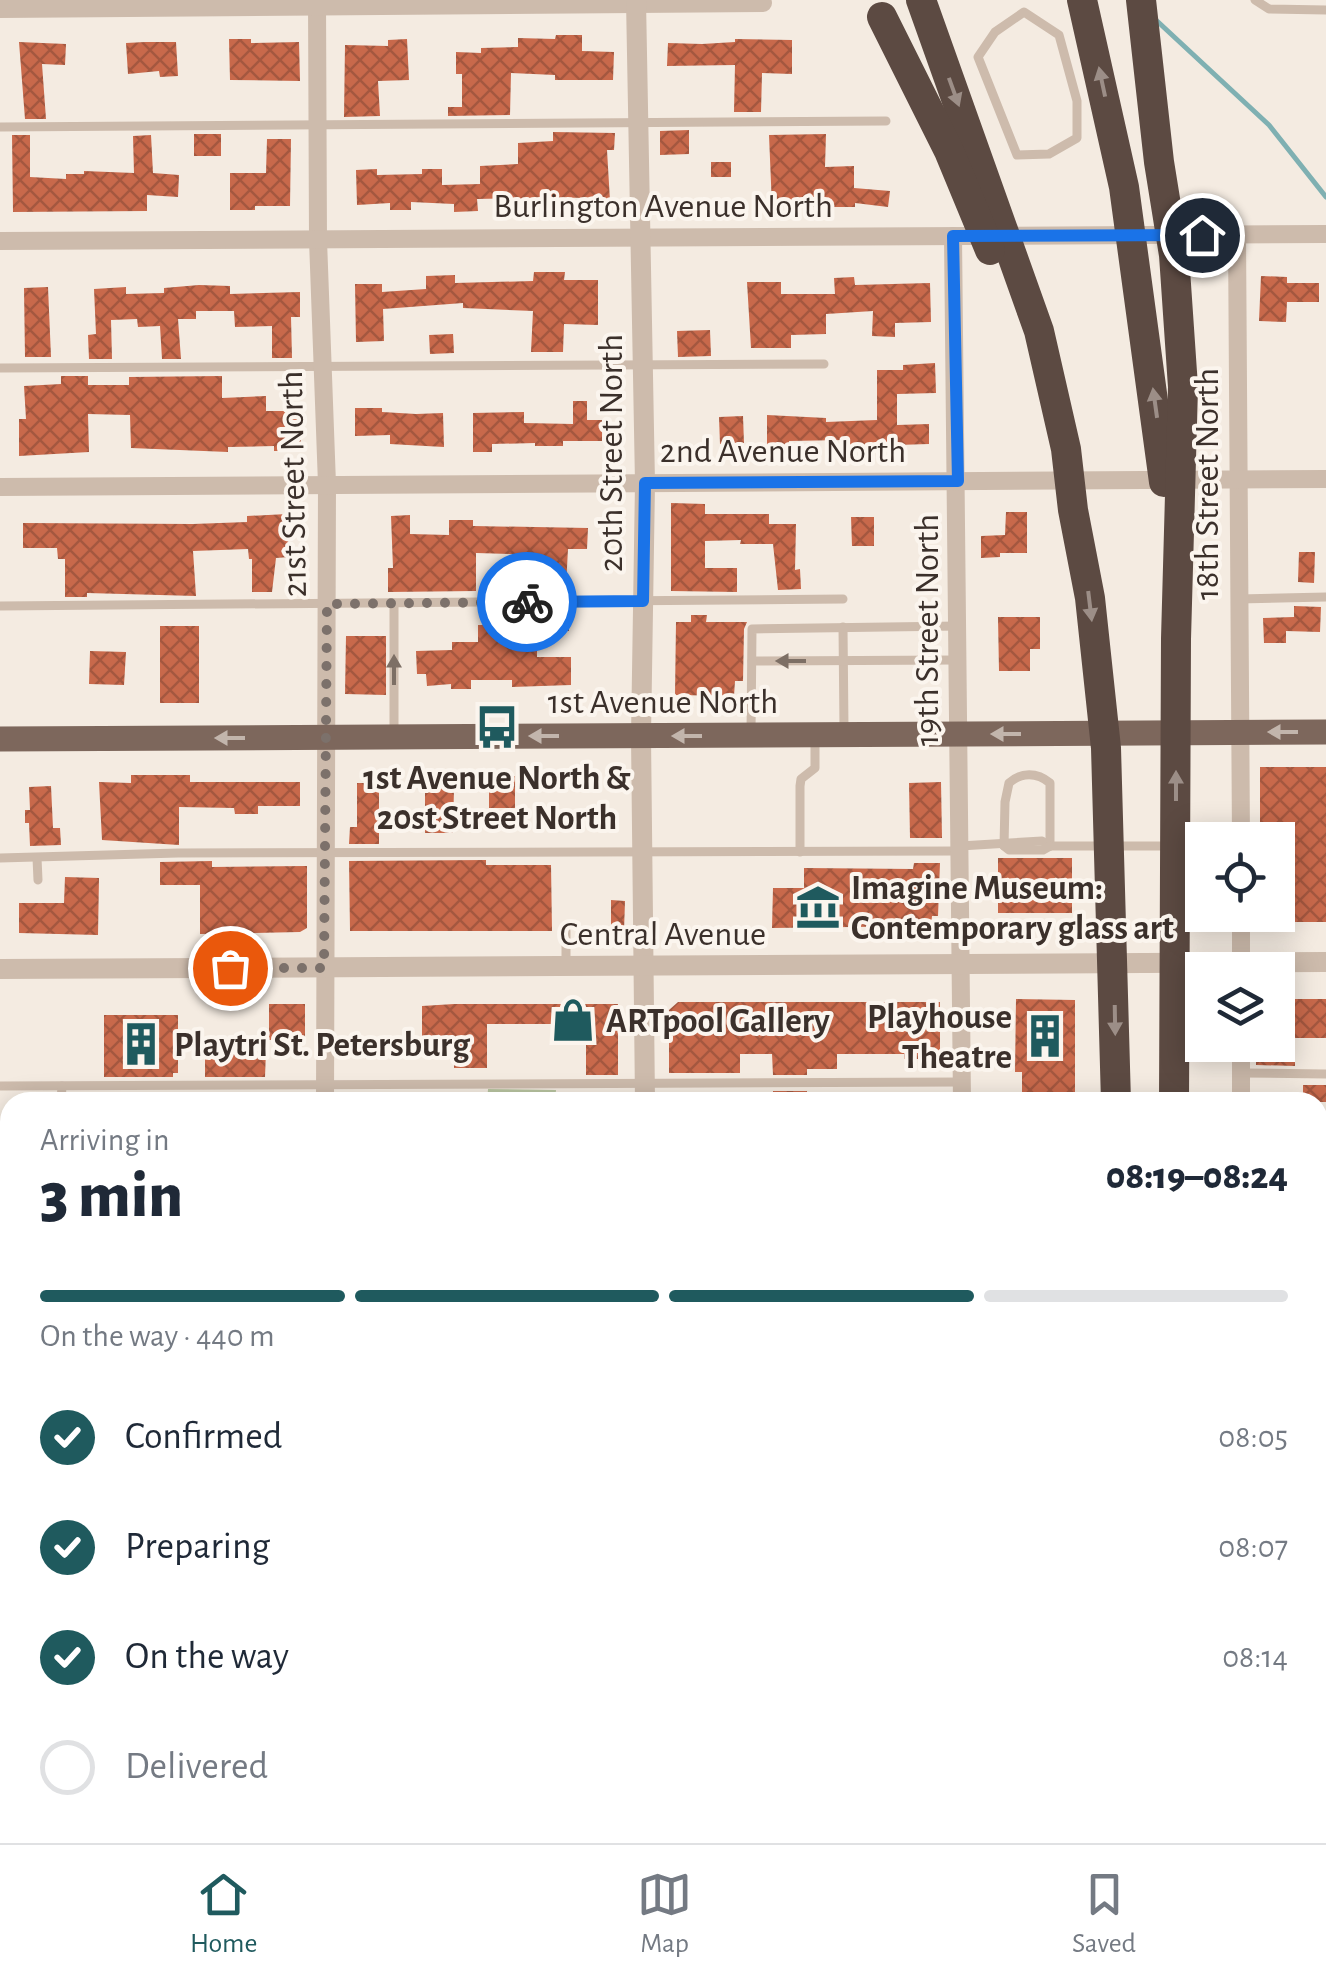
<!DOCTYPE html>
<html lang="en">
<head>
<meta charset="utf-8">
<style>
	:root { --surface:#fff; --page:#f6f6f7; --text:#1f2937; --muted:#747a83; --line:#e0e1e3; --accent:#1f5a5e }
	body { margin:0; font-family:"Alegreya Sans",sans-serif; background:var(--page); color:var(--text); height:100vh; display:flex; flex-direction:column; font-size:38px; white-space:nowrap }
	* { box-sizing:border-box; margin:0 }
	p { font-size:32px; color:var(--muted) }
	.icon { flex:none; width:55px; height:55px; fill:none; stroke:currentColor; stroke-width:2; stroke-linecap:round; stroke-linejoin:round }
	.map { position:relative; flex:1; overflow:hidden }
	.sheet { position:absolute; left:0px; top:1092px; width:1328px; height:752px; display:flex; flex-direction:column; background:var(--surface); border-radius:30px 30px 0 0; box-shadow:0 5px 25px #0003 }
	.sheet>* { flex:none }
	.buttons { position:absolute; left:1185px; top:822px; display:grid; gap:20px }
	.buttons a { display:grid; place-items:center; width:110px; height:110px; border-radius:0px; background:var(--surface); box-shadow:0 5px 25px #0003; font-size:50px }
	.pin { position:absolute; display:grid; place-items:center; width:85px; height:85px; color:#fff; margin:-42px; border:5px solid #fff; border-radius:50%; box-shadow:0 2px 10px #0007 }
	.courier { position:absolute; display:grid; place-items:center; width:100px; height:100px; margin:-50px; border:8px solid #1a73e8; border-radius:50%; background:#fff; color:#222; box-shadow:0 2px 12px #0007 }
	.overview em { font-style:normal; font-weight:800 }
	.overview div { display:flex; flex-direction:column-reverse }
	.overview { display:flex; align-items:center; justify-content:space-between; height:170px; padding:0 40px }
	h1 { font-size:65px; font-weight:800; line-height:75px }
	.bar { display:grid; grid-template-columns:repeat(4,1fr); gap:15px 10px; align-content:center; height:120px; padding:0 40px }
	.bar i { height:12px; border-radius:8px; background:var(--line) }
	.bar .active { background:var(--accent) }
	.bar p { grid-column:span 4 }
	ol { padding:0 40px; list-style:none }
	li { display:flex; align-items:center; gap:30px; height:110px }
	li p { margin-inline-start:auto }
	li .icon { padding:10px; border-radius:50%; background:var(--accent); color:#fff; stroke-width:4 }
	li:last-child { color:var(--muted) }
	li i { width:55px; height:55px; border:5px solid var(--line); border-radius:50% }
	.tab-bar { display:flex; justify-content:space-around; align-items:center; height:140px; border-top:2px solid var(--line); background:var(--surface); font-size:28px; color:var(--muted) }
	.tab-bar a { display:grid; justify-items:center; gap:5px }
	.tab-bar .active { color:var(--accent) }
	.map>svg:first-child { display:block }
	.grass { fill:url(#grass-dots) }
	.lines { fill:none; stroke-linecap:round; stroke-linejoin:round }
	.stream { stroke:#7fb0b2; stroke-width:5 }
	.building { fill:url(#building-cross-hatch) }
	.path { stroke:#b9a596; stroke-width:2.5; stroke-dasharray:5 5; stroke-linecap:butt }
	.service { stroke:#cdbbac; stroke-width:9 }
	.minor { stroke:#cdbbac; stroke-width:18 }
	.tertiary { stroke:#cdbbac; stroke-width:20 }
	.primary { stroke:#7d675c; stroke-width:25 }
	.motorway { stroke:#5c4a42; stroke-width:30 }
	.motorway-bridge { stroke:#5c4a42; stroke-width:30 }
	.oneway { fill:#9c8e87 }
	.oneway2 { fill:#7d6f65 }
	.oneway3 { fill:#c2b5ac }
	.done { stroke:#7c716b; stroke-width:10; stroke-dasharray:0 18 }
	.route { stroke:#1a73e8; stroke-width:12 }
	.labels { text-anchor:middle; stroke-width:8; stroke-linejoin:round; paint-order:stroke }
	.street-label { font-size:35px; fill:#3b302b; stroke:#fbf5ee }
	.poi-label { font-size:35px; font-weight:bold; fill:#3b302b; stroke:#fbf5ee; text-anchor:start }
</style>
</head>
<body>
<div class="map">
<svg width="1326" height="1843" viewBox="0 0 1326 1843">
	<defs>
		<pattern id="grass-dots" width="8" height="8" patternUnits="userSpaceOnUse" patternTransform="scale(2.5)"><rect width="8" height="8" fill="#b8c4a0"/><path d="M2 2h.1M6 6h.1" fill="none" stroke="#97a083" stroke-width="1.8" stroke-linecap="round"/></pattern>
		<pattern id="building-cross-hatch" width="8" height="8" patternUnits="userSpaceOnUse" patternTransform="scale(2.5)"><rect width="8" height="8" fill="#c8694b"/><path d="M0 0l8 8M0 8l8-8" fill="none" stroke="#a4573f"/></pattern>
	</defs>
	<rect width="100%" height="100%" fill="#f4ebe1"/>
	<path class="grass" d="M488 1089 556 1090 555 1102H487Z"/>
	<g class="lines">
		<path class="stream" d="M1157 21 1269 125 1326 197"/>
	</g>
	<g class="building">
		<path d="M556 35H582V51L614 52 613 80H555V75L511 73 510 115 448 116V107H462V74H456V52L481 53V48L518 47V38L555 39Z"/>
		<path d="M229 39H251V43L299 42 300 81 230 80Z"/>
		<path d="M407 39 409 80 378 81 380 116 344 117 345 45 388 46V40Z"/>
		<path d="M735 39 792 40V74L762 73 761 112H734L735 65 667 66 668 43 702 44 735 42Z"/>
		<path d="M19 42 66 44 65 65 42 64 46 119H25Z"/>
		<path d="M145 42H176L178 76 160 77 159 71 128 74 126 43Z"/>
		<path d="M689 130V154L660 155V131Z"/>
		<path d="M553 132 615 133 614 150H607L610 201 586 203V198L541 197 542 207 521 208 520 198 477 199 478 211 454 212V204L411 202V210H390V203L357 205 356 170 377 169V175L422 174V169H442V185L480 184V166L518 164V143L553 141Z"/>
		<rect x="194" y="134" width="27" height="22"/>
		<path d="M826 134 825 167 854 166V188L890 191 888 207 855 203V207H772L769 135Z"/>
		<path d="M12 135H30V177L66 179V174H84V171L134 173 133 136 151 135 153 173 179 175 178 197 147 195V211L13 212Z"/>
		<path d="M267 139H291L290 206H255V210H230V173H266Z"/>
		<rect x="711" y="162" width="20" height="15"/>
		<path d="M534 272H565L564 280H598V325L564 324 563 352H531L533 311 463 308V303L383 309 384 341 356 342 355 284H382V292L426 289V276L455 275V283L533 281Z"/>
		<path d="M1261 276 1287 277V283H1319V302H1287L1286 322 1259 321Z"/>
		<path d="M854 277 855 285 930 283 931 322 895 323V337L872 336 873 311 826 314V334L791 335V348H751L747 282H781V294H835L834 278Z"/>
		<path d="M199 285 230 286V294L300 292V317H291L292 358H272V326L235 327 234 311H196V319H178L181 359H162L160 326 138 327 137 319 111 320 112 359H89L88 335 96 334 94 289 126 287V294L164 293V288Z"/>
		<path d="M48 287 51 357H25L24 288Z"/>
		<path d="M710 330 711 356 678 357 677 331Z"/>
		<path d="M453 334 454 353 430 354 429 335Z"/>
		<path d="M935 363 936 393 897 394V425L929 424V444L897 445V449L843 450V440L789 441V450L767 449V415L826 418V422L877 420V370H903V365Z"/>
		<path d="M61 376H88V385H129V377L222 376V398L266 396V411H301V451H274V446L228 447V452L131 448 130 415 88 414 89 452 19 456V419H26L24 386 61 384Z"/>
		<path d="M573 401H587V420H602V441H563V446H535V443L492 444V452H473V413L524 412V423L573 424Z"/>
		<path d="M355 408H382V412L416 414 443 413 444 447 390 444V435L355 436Z"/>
		<path d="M743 416 744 443 720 444 719 417Z"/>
		<path d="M671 503 705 504V514H769V524H796L795 570 800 569 801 589 778 590 773 544H740L741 540 705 541V568H737V592L671 591Z"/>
		<path d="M1006 512H1027V553H1000V557L981 558V536L1005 535Z"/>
		<path d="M287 514 289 557 276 558 272 592H252V559H249L248 549 193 551 196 596 87 593V597H65V559H58L57 548H23V523L193 524 247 522V516Z"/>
		<path d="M410 515V534L449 535V520H473V526L588 528 587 549H568L566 586 538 585 539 555 476 553V591L388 592V568H393L391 516Z"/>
		<path d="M851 517H874V546H852Z"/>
		<path d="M1299 552H1315L1314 583 1298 582Z"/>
		<path d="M1294 606 1321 607 1320 632 1286 631V643H1264L1263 618 1294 617Z"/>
		<path d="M544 614H569V631H537V657H571V685L512 687V680H471V689H451V684L427 686 426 674H417L416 651 452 650V642H478V625H512V616Z"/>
		<path d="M691 615H707L706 622H747L744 629 743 681H735L734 696 675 695 676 622H691Z"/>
		<path d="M998 617H1040V649H1030V671H999Z"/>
		<rect x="160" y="626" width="39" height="77"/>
		<path d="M346 636H386V695L345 694Z"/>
		<path d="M90 651 126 652 124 685 89 684Z"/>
		<path d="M1260 767H1326V922H1278V840H1260Z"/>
		<path d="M131 775H190V782H300V806H258V814H235L234 808 179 807V845L102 840 99 782 131 783Z"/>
		<rect x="489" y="776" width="26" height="32"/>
		<path d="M941 782 942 838H910L909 783Z"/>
		<path d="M357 783H379V844H349L350 827H357Z"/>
		<path d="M51 786 53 828H60L61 845 30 846 29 823H25V810H30L29 787Z"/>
		<path d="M425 786 454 787 453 833H425Z"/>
		<rect x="998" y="858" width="74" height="55"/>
		<path d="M486 860V865H551L552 931H350L349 861Z"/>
		<path d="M212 861V867L307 866V928L300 932 200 934V885H160V862Z"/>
		<path d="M914 863H940L938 916H932L931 926 772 928 773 888H804V868L913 869Z"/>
		<path d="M65 877 99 878 98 935 19 933V903H64Z"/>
		<path d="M611 900 625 901 624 931 611 930Z"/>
		<path d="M1016 999 1075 1000V1102H1022V1072H1015Z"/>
		<path d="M1278 999H1326V1038H1295V1066L1256 1065V1045H1278Z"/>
		<path d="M678 1002H940V1059H904V1054H837V1069H807V1075H773L772 1054H740V1073H669V1010Z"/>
		<rect x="269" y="1004" width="36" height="36"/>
		<path d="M454 1004H618V1075H586V1033H552V1024H487V1068H454V1045L422 1044V1006Z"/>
		<path d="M104 1015H178V1073H173V1077H104Z"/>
		<rect x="365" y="1038" width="20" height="21"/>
		<path d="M205 1051H266L265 1077H205Z"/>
		<rect x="1303" y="1085" width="23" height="17"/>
		<rect x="773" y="1091" width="34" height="11"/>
		<path d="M556 1092H626L625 1102H555Z"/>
		<path d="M172 1093V1102H104V1094Z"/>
		<rect x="205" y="1093" width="60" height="9"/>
	</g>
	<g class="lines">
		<path class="path" d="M386 1843 395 1835"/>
		<g class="service">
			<path d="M1255 0 1269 9 1326 10"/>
			<path d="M1024 12 1059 35 1077 101V138L1049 154 1017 155 978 57 995 32Z"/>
			<path d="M0 127 886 121"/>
			<path d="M0 368 824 364"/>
			<path d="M1239 599 1326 597"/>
			<path d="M394 603V735"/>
			<path d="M0 606 843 599"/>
			<path d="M843 627 844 729"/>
			<path d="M752 661 956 660"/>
			<path d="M751 732 752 629 958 626"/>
			<path d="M960 846 1042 841 1050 846H1202"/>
			<path d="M1004 846 1005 802 1009 783C1021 772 1037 772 1050 783V846"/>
			<path d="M1004 846 1009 850H1043L1050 846"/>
			<path d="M800 852V786L801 779 815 768V738"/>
			<path d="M0 858 178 853 960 851"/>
			<path d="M37 858 38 880"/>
			<path d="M566 963V931"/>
			<path d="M1241 1073 1326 1074"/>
			<path d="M0 1086 962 1082"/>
			<path d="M61 1102 62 1086"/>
			<path d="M0 1324H10"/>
			<path d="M0 1553H10"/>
		</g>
		<g class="minor">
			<path d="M317 0 318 240 327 484 325 1102"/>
			<path d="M0 9 763 3"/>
			<path d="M1237 234 1241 840"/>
			<path d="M953 236 962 1102"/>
			<path d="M0 241 1326 234"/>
			<path d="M0 487 1326 479"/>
			<path d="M1241 915V970"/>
			<path d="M1241 1045V1102"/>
			<path d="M0 1440H10"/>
			<path d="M1318 1670 1326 1669"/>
			<path d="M964 1835V1843"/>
			<path d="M1291 1835 1294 1843"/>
		</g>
		<g class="tertiary">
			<path d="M636 0 645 483 641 736 645 1102"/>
			<path d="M0 969 1326 962"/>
			<path d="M0 1605 2 1843"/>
			<path d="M642 1843V1835"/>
		</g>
		<g class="primary">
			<path d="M0 739 1326 732"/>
			<path d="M1318 1189H1326"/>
			<path d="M0 1196H10"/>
		</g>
		<g class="motorway">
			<path d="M1139 1835 1141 1843"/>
			<path d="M1207 1835 1210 1843"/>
			<path d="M1086 1843 1088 1835"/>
			<path d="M1248 1843V1835"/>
		</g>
		<g class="motorway-bridge">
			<path d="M921 0 1039 331 1066 449 1073 510 1090 598 1106 748 1116 1102"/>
			<path d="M1082 0 1124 187 1164 482"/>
			<path d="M1141 0 1159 162 1174 255 1183 387 1176 639 1174 1102"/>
			<path d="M882 17 949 151 990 250"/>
		</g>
	</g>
	<defs><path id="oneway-solid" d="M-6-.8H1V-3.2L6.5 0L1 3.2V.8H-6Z" transform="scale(2.5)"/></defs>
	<g class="oneway">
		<use href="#oneway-solid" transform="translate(1102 82) rotate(-102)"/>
		<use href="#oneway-solid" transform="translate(954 92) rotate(70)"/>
		<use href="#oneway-solid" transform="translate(1155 403) rotate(-98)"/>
		<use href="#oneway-solid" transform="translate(1090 606) rotate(83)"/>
		<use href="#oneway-solid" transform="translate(1176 786) rotate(-90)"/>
		<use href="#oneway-solid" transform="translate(1115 1020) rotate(89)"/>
	</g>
	<g class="oneway2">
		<use href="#oneway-solid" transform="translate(791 661) rotate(180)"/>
		<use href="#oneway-solid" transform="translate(394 670) rotate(-90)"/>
	</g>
	<g class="oneway3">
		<use href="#oneway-solid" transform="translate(1283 732) rotate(180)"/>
		<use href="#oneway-solid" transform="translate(1006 734) rotate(180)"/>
		<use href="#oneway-solid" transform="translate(544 736) rotate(180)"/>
		<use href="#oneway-solid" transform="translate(687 736) rotate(180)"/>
		<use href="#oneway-solid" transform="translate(230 738) rotate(180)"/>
	</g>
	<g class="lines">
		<path class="done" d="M230 968H324L327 604 527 602"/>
		<path class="route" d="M527 602 643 601 645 483 958 481 953 236 1202 235"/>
	</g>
	<defs>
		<g id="bus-bare" transform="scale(3.45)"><path d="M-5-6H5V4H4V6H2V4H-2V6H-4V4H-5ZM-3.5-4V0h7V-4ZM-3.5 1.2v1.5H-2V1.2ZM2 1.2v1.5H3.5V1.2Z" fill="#1f5a5e" stroke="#fbf5ee" stroke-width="2.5" paint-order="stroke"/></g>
		<g id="museum-bare" transform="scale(3.45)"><path d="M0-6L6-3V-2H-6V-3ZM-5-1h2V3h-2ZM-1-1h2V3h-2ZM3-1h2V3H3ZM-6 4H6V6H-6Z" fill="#1f5a5e" stroke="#fbf5ee" stroke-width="2.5" paint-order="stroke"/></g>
		<g id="shop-bare" transform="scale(3.45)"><path d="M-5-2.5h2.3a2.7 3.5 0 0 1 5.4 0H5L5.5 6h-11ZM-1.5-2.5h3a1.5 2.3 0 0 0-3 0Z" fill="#1f5a5e" stroke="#fbf5ee" stroke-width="2.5" paint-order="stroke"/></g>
		<g id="building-bare" transform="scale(3.45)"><path d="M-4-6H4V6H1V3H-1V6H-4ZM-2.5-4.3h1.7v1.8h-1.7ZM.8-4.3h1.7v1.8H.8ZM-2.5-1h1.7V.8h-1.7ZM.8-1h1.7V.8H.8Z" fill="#1f5a5e" stroke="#fbf5ee" stroke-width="2.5" paint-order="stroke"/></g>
	</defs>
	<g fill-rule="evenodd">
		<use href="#bus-bare" x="497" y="727"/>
		<use href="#museum-bare" x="818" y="907"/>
		<use href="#shop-bare" x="573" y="1020"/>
		<use href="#building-bare" x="1045" y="1036"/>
		<use href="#building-bare" x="141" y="1044"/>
	</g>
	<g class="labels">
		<g class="street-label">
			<text x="663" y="217">Burlington Avenue North</text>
			<text x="783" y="462">2nd Avenue North</text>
			<text transform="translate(610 453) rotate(-90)" y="12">20th Street North</text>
			<text transform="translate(292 484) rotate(-91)" y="12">21st Street North</text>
			<text transform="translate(1206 484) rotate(-90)" y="12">18th Street North</text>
			<text transform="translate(926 630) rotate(-90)" y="12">19th Street North</text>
			<text x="663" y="713">1st Avenue North</text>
			<text x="663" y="945">Central Avenue</text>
		</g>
		<g class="poi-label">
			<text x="497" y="789" text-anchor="middle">1st Avenue North &amp;<tspan x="497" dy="40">20st Street North</tspan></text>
			<text x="851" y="899">Imagine Museum:<tspan x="851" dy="40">Contemporary glass art</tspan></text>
			<text x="1012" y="1028" text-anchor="end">Playhouse<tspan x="1012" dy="40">Theatre</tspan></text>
			<text x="606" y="1032">ARTpool Gallery</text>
			<text x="174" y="1056">Playtri St. Petersburg</text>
		</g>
	</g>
</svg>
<div class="buttons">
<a><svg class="icon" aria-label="locate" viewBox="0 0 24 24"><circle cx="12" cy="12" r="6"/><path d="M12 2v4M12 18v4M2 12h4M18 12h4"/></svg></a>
<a><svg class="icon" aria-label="layers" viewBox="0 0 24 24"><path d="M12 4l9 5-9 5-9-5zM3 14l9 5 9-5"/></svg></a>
</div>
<div class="pin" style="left:230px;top:968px;background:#ea580c"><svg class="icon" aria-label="bag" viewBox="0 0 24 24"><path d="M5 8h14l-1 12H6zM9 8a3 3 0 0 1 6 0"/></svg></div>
<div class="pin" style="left:1202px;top:235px;background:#1f2937"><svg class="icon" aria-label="home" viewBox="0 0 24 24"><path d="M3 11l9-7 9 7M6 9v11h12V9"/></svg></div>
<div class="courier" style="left:527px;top:602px"><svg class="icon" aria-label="bike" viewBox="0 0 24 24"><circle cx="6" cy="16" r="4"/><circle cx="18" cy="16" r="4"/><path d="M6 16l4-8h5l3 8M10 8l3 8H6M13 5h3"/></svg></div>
<section class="sheet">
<div class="overview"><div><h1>3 min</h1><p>Arriving in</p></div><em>08:19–08:24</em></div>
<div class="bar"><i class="active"></i><i class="active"></i><i class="active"></i><i></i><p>On the way · 440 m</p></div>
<ol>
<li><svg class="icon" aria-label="check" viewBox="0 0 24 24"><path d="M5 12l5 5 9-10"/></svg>Confirmed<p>08:05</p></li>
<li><svg class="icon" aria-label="check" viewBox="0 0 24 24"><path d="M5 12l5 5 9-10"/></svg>Preparing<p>08:07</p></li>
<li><svg class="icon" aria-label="check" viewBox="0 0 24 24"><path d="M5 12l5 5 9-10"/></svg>On the way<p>08:14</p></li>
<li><i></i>Delivered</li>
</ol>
</section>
</div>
<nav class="tab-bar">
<a class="active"><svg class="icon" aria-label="home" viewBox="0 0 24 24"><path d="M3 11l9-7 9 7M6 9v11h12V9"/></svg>Home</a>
<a><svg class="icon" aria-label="map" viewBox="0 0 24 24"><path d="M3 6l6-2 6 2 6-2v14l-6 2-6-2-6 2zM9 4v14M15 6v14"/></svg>Map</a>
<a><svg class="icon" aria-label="saved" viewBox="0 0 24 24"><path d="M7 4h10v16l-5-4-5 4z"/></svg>Saved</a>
</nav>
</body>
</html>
